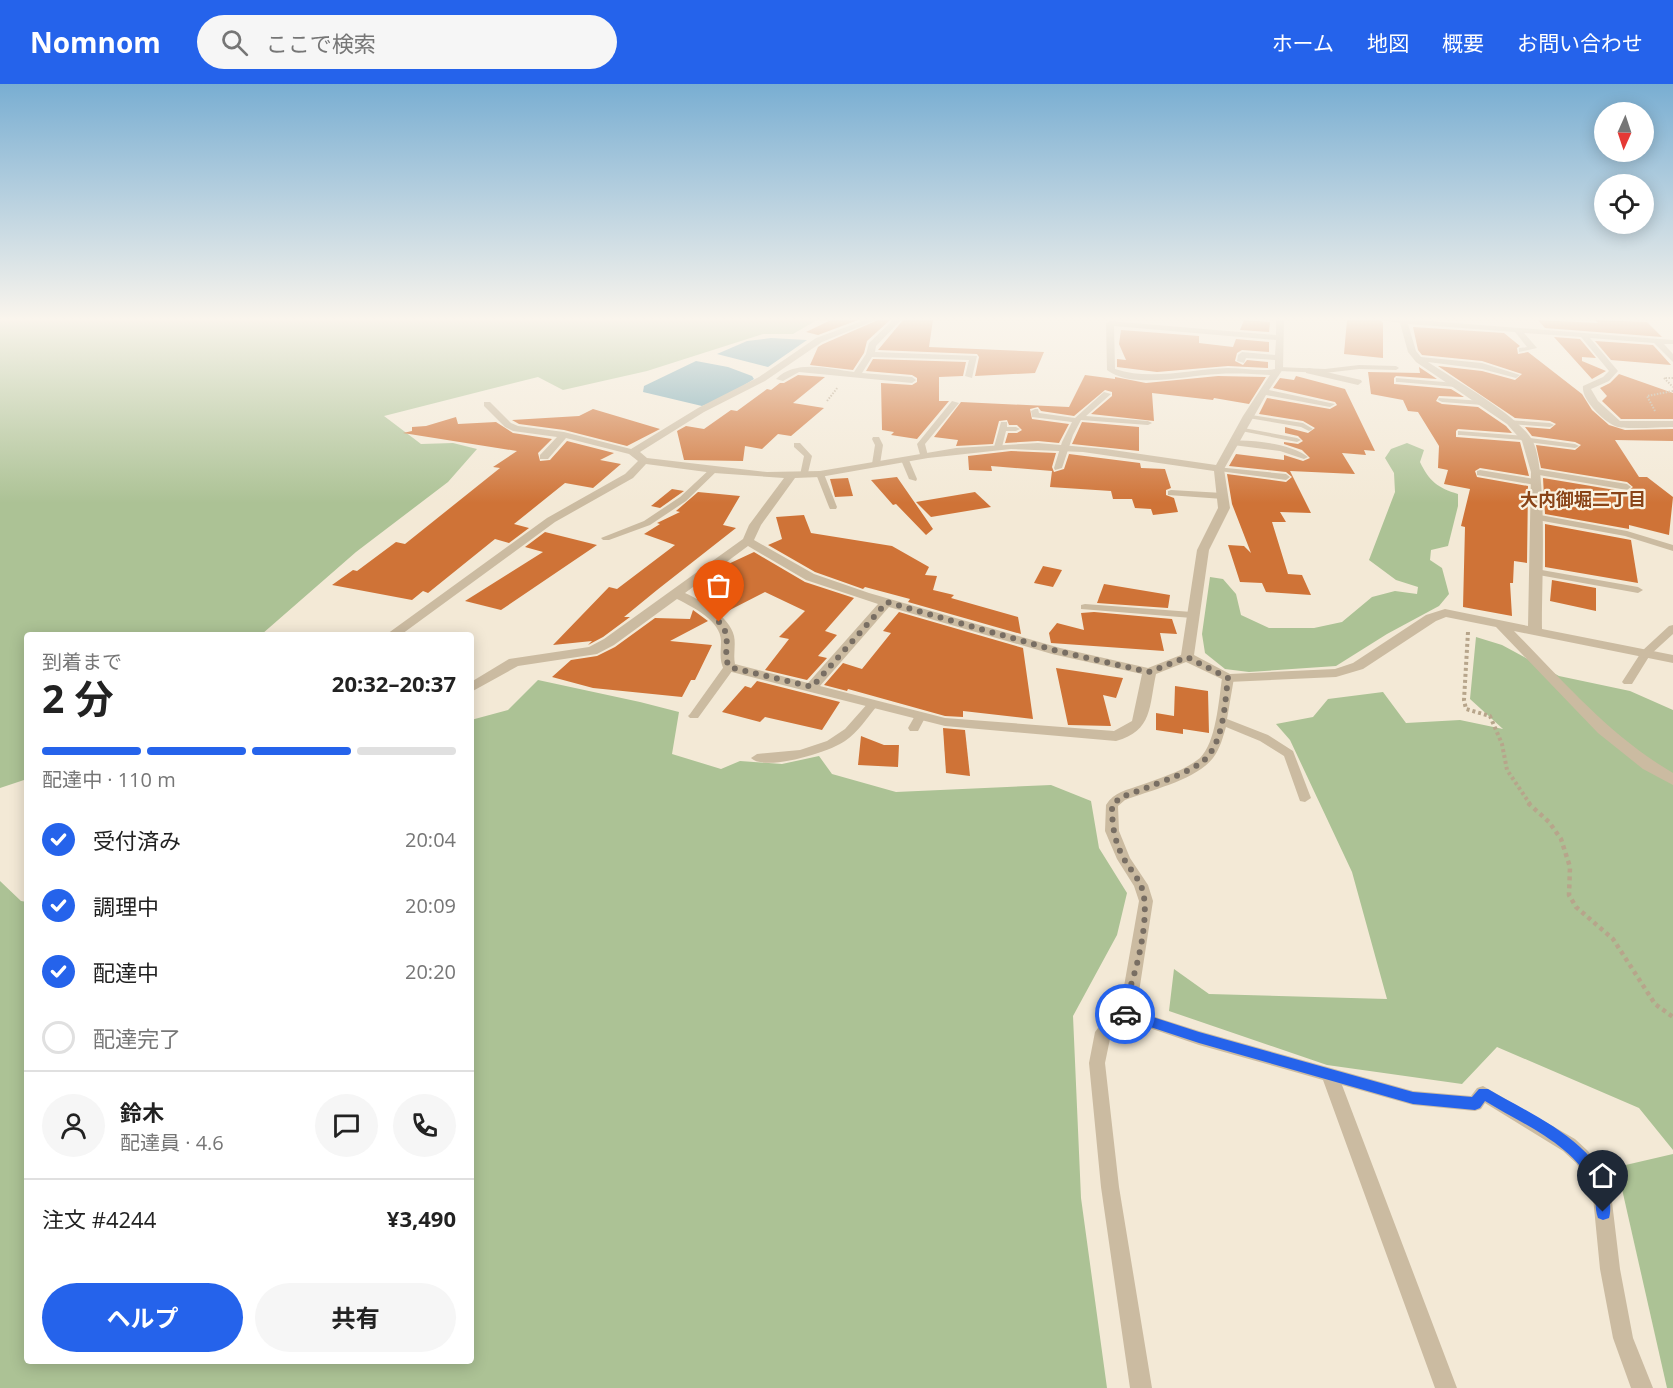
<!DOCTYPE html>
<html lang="ja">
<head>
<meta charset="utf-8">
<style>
	:root { --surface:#fff; --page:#f6f6f6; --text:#222; --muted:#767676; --line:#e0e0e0; --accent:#2563eb }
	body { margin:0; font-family:"Open Sans","Noto Sans JP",sans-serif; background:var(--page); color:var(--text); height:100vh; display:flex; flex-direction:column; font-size:22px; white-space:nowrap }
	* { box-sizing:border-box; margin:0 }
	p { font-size:20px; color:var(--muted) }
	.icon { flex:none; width:33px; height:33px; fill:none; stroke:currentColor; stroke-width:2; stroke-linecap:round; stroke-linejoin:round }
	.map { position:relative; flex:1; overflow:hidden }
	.drawer { position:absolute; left:24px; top:548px; width:450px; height:732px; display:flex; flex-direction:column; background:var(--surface); border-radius:6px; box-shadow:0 3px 15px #0003 }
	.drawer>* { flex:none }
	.needle { width:39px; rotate:183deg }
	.fabs { position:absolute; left:1594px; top:18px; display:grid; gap:12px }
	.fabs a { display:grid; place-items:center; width:60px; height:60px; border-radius:50%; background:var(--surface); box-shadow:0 3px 15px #0003; font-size:30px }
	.pin { position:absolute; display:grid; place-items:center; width:51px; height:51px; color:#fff; margin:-62px -26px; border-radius:50% 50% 50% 0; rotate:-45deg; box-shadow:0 0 6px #0007 }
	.pin .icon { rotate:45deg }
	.courier { position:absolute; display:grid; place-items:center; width:60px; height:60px; margin:-30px; border:4px solid #2563eb; border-radius:50%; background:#fff; color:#222; box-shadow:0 2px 8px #0007 }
	.head em { font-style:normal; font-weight:700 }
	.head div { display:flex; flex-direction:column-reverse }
	.head { display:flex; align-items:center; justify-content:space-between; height:102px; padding:0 18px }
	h1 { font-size:39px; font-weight:700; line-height:45px }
	.bar { display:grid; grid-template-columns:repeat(4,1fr); gap:9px 6px; align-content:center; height:72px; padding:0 18px }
	.bar i { height:8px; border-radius:4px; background:var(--line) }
	.bar .current { background:var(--accent) }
	.bar p { grid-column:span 4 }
	.line { display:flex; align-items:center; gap:15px; padding:0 18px; border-top:2px solid var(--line) }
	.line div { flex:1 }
	.round { display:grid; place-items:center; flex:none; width:63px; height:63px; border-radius:32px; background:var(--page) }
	ol { padding:0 18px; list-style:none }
	li { display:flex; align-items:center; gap:18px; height:66px }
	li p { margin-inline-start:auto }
	li .icon { padding:6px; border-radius:50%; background:var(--accent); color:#fff; stroke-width:4 }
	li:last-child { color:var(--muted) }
	li i { width:33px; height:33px; border:3px solid var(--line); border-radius:50% }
	.action { display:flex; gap:12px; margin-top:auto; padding:12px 18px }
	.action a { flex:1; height:69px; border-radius:36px; background:var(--accent); color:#fff; font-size:24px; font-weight:700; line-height:69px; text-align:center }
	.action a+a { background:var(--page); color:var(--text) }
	header { display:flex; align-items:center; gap:36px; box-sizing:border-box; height:84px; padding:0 30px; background:var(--accent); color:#fff }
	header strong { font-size:28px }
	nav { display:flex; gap:33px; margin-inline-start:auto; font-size:21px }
	.search { width:420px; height:54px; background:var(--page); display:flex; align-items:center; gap:15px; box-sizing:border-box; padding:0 21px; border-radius:33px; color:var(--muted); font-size:22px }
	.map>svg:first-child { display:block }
	.green { fill:#acc295 }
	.water { fill:#73a5b1 }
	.building { fill:#cf7337 }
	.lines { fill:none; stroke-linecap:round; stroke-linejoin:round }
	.path-far2 { stroke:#b7a58b; stroke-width:2; stroke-dasharray:1.5 1.5; stroke-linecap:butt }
	.path-far1 { stroke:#b7a58b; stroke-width:4; stroke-dasharray:3 3; stroke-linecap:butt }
	.path { stroke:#b7a58b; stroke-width:4.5; stroke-dasharray:4 4; stroke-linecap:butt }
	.service { fill:#cbbba1; fill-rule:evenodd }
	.minor { fill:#cbbba1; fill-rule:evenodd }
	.route { fill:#2563eb }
	.done { stroke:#786e63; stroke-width:6; stroke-dasharray:0 10.8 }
	.labels { text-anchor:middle; stroke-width:4.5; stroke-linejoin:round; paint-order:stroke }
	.far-neighbourhood-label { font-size:18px; font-weight:bold; fill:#894418; stroke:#faf3e2 }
</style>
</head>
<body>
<header>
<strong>Nomnom</strong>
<div class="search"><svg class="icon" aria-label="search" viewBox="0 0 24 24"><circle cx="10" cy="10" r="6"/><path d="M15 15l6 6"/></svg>ここで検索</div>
<nav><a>ホーム</a><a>地図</a><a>概要</a><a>お問い合わせ</a></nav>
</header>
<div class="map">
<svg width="1673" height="1304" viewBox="0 0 1673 1304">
	<rect width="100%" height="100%" fill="#f3e9d6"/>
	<g class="green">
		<path d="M0 236H817L793 250H763L647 287 563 306 538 293 384 332 421 360 453 359 477 365 448 398 356 468 262 550H27V695L0 704Z"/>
		<path d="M1407 359 1424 366 1420 378C1429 397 1438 404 1458 410V422L1448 462 1431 466 1430 476 1442 484 1449 510 1439 522 1387 550 1336 582 1249 588 1225 585 1205 569 1202 550 1210 493 1223 495 1236 510 1241 531 1269 544H1314L1342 538 1372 513 1395 507 1417 510 1418 503 1396 496 1369 476 1395 408 1394 389 1385 374 1391 365Z"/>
		<path d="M1476 553 1502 561 1559 592 1630 607 1673 626V1066L1639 1024 1497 963 1462 1000 1327 981 1169 927 1174 885 1209 910 1387 915 1352 788 1290 656 1276 640 1313 633 1328 615 1383 608 1406 639 1460 636 1503 645 1470 615Z"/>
		<path d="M538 596 640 618 679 628 672 670 721 685 740 677 782 680 819 672 832 690 896 708 1051 701 1091 717 1099 764 1127 809 1117 851 1073 932 1081 1114 1107 1304H0V797L21 817 27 818V1276H471V636L508 626Z"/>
		<path d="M1673 1070V1304H1667L1617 1083Z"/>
	</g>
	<g class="water">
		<path d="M771 254 807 256 768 283 717 270 747 257Z"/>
		<path d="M696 277 728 283 752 292 754 295 722 315 702 322 643 308 644 302Z"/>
	</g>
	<g class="building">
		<path d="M831 236H858L818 251 806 248Z"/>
		<path d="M878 236H890L867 257 864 269 853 286 810 281 818 263 823 260Z"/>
		<path d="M903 236H933L929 263 1044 268 1035 289 975 292 979 273 977 270 878 266Z"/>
		<path d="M1244 236 1270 238 1269 248 1240 246Z"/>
		<path d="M1347 236H1380L1383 239V274L1344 270Z"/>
		<path d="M1538 236 1598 239 1595 236 1647 238 1662 253 1545 244Z"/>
		<path d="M1413 243 1504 249 1520 262 1517 264 1518 270 1528 268 1582 310 1592 326 1609 341 1625 346 1673 345V357L1615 356 1639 393H1647L1673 413 1669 451 1629 441V445L1545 430 1543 394 1627 408 1633 403 1627 398 1541 384 1536 361 1575 366 1581 361 1575 358 1532 352 1525 343 1550 345 1556 340 1550 337 1515 334 1438 282 1482 287 1515 296 1522 290 1482 277 1422 271 1418 266Z"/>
		<path d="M1121 246 1199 252V259L1233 263 1236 255 1269 258V268L1242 266 1237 269 1235 277 1243 281 1247 276 1268 278V284L1228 282 1157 288 1117 283V275L1126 276 1119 260Z"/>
		<path d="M1554 253 1580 255 1596 274 1582 273V277L1606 287 1592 295Z"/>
		<path d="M1595 257 1653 261 1671 281 1611 276Z"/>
		<path d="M873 275 966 278 963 292 939 293V317H949L917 355 891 351 894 348 882 346 881 299 912 301 917 298V294L912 291 866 287Z"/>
		<path d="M1419 283 1437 295 1396 292 1394 294V300L1451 305 1464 313 1439 312 1436 317 1442 320 1478 323 1506 342 1512 349 1458 345 1456 347V353L1520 358 1529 392 1480 384 1475 387 1477 393 1528 402 1527 479 1514 477 1513 499H1510L1512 532 1463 523 1465 443 1461 442 1470 405 1444 400 1448 386 1438 384 1439 362 1418 328 1408 327 1403 316 1371 310 1368 288 1420 289Z"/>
		<path d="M1619 290 1673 309V335H1621L1602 317 1607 312 1600 304 1610 299Z"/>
		<path d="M798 291 825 293 793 319 824 324 791 352 778 350 762 365 745 362 743 377 684 376 677 347 686 342 704 345 731 326 737 327 767 305 771 306 780 299H784Z"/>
		<path d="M1085 291 1115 295V293L1146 299 1218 292 1266 293 1249 320 1214 314 1213 316 1152 309 1154 337 1091 330 1112 312V308L1105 306 1074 332 1041 327 1038 323 1030 325 1032 335 1069 340 1059 359 1038 357 1005 359 1008 349H1017L1022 346 1017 341H1009L1007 336 999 337 993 360 956 362 958 356 934 353 961 318 1069 323Z"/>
		<path d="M1296 292 1345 305 1375 367 1364 366 1366 371 1342 369 1355 390 1290 387 1311 429 1280 428 1286 438H1272L1288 490 1302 491 1311 511 1266 508 1262 499 1240 498 1228 461 1244 462 1251 469 1232 420 1227 390 1286 398 1292 393 1286 388 1229 382 1236 370 1284 376V371L1303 377 1310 374 1302 366 1284 360V358L1298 360 1303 357 1298 352 1285 349V343L1308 349 1315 344 1303 337 1259 330 1267 314 1330 325 1337 321 1335 318 1273 304 1280 294 1294 296Z"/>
		<path d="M593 325 660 345 627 362 564 346 519 340 512 336 579 332Z"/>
		<path d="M456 333 458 340 496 338 513 349 552 355 538 369 540 377 550 376 567 357 614 369 600 376 621 380 593 404 565 399 514 440 529 444 509 459 495 455 428 509 423 507 412 516 332 501 353 486 357 487 396 458 405 460 500 384 493 383 517 367 403 349 412 347V343L426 342Z"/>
		<path d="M1082 338 1139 343V367L1072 360Z"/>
		<path d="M1011 367 1056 369 1052 383 1054 388 1064 385 1069 370 1140 379 1141 384 1165 385 1171 404 1166 406V411L1174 414 1178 428 1153 431 1151 425 1135 424 1132 415H1113L1111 407 1050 403 1052 387 991 382 992 387 969 386 968 372Z"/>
		<path d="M897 393 933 445 926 451 896 420 893 421 871 396Z"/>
		<path d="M848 394 853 412 835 413 830 395Z"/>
		<path d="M672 405 684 407 660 424 651 422Z"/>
		<path d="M698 408 740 412 723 441 736 444 657 506 624 533H630L603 553 588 561 592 557 553 561 609 503 617 505 675 461 644 450 660 440 657 439 680 428 676 427Z"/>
		<path d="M975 408 991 423 931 433 916 418Z"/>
		<path d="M804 431 811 449 892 462 929 483 925 491 937 492 933 506 954 511 951 514 1018 533 1021 550 908 518 910 515 865 503 863 505 815 488 768 461 782 455 776 433Z"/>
		<path d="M1545 440 1631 456 1638 499 1545 483Z"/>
		<path d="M545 448 597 461 501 526 465 517 543 468 525 463Z"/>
		<path d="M754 468 805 498 854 514 825 547 837 551 818 572 827 574 807 596 765 586 789 555 779 553 805 527 765 508 722 530 696 512 698 502 724 482Z"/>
		<path d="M1043 482 1062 486 1053 503 1034 499Z"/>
		<path d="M1552 496 1596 504V527L1550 517Z"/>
		<path d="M1104 500 1170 511 1168 524 1097 519Z"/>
		<path d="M693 526 708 537 670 557 712 561 695 596H691L682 613 593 604 552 593 571 576 597 572 615 563 655 534 690 535Z"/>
		<path d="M899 528 1023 564 1033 635 963 627V633L945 632 848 605 847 607 824 601 843 579 862 585 891 549 883 547Z"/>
		<path d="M1094 528 1172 535 1177 550 1160 549 1164 567 1051 559 1049 549 1057 539 1084 546 1081 529Z"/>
		<path d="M1056 584 1123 594 1116 614 1103 611 1111 642 1068 641Z"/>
		<path d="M757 597 840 618 822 646 765 633 760 638 722 628 745 602 751 604Z"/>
		<path d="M1175 602 1208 607 1209 649 1183 645V650L1156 646V629L1174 632Z"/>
		<path d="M943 644 965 646 970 692 946 689Z"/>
		<path d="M861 652 884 661H899L898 683 858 681Z"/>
	</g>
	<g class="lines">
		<g class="path-far2">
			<path d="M1673 294H1664L1673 303"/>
			<path d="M827 317 838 303"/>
			<path d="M1655 327 1647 312 1673 307"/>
		</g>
		<path class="path-far1" d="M1468 548 1464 616 1466 625 1490 632 1502 660 1507 686 1530 720"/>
		<path class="path" d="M1528 719 1549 738 1561 755 1570 783 1569 811 1576 823 1613 855 1655 920 1673 933"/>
		<g class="service">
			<path d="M1359 281 1396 282 1399 284 1396 286 1359 285 1325 289 1279 287 1276 285 1279 283 1325 285Z"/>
			<path d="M1396 294 1456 299 1460 301 1456 303 1399 298H1396Z"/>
			<path d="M1104 308 1111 310 1086 332 1148 337 1152 339 1148 341 1081 336 1073 351 1062 384 1055 386 1054 384 1062 358 1072 338 1032 333 1031 327 1035 325H1038L1039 329 1075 334Z"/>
			<path d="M1439 314 1483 317 1487 319 1483 321 1442 318 1438 316Z"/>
			<path d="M952 317 959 319 925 360 928 372 921 374 917 360Z"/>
			<path d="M1245 330 1303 339 1313 345 1309 347 1301 343 1248 334H1245Z"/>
			<path d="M1507 336 1550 339 1554 341 1550 343 1510 340H1507Z"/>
			<path d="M1001 338H1007V343H1016L1020 345 1016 347H1006L1002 363 998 365 994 363Z"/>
			<path d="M1238 343 1297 354 1301 356 1297 358 1241 347H1238Z"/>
			<path d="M1458 347 1526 352 1530 354 1575 360 1579 362 1575 364 1527 358 1523 356 1461 351H1458Z"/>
			<path d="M873 353H879L883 361 880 380 876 382 872 380 875 361 872 355Z"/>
			<path d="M1230 357C1250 355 1293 360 1308 373L1304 375 1280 367 1233 361 1229 359Z"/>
			<path d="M794 359H800L812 372 807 393 800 391 804 372 794 363Z"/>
			<path d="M902 374 909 376 917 395 916 397 909 395 901 376Z"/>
			<path d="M1216 383 1286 390 1290 393 1286 396 1219 387 1215 385Z"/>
			<path d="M711 384 718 386 686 417 650 441 609 456H603L601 454 644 437 680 413Z"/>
			<path d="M1536 385 1627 400 1631 403 1627 406 1533 390 1532 388Z"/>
			<path d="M1480 386 1535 395 1539 398 1535 401 1477 391V387Z"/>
			<path d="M820 387 824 390 837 423 836 425H830L829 423 816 390Z"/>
			<path d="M1171 406 1223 409 1227 412 1223 415 1168 411V407Z"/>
			<path d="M1535 430 1627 447 1673 461V467L1625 452 1532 435V431Z"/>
			<path d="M1536 485 1638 503 1643 506 1638 509 1533 490 1531 488Z"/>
			<path d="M1085 520 1192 528 1197 531 1192 534 1081 525V521Z"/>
			<path d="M1673 541V550L1650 571 1632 600H1624L1622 598 1642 567 1669 542Z"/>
			<path d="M729 580 735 583 698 634H690L688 632 690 630 725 581Z"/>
			<path d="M1228 591 1234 594 1227 635 1268 651 1293 667 1311 714 1305 718 1300 717 1284 672 1260 657 1226 643C1223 653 1220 665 1213 674 1196 696 1151 706 1125 716L1118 722 1119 747 1130 774 1148 801 1153 817 1139 908 1130 925 1199 947 1413 1007 1471 1012 1477 1004 1483 1002 1575 1055 1588 1067 1610 1101 1620 1185 1633 1254 1653 1304H1631L1613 1254 1600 1185 1592 1103 1576 1079 1563 1067 1485 1019 1481 1025 1475 1027 1413 1021 1342 1001 1457 1304H1435L1323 996 1199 961 1123 935 1111 950 1105 979 1119 1103 1152 1304H1130L1101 1103 1089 979 1095 948 1114 923 1123 908 1139 817 1134 802 1117 775 1105 747 1106 721C1114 708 1127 706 1141 701 1160 694 1184 687 1200 674 1216 659 1219 615 1222 594Z"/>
			<path d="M873 617 879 620 877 622C867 634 858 648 845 657 830 668 765 688 751 674L757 670 800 666 827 657 845 645 869 618Z"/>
			<path d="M920 628 926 632 918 647H910L908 644 916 630Z"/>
		</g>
		<g class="minor">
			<path d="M865 236H876L822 258 765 297 704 328 640 368 647 374 767 388 820 387 956 364 1038 359 1106 365 1216 381 1243 332 1270 291C1253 290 1236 289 1218 290 1187 291 1134 306 1107 286L1106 239 1110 237 1276 251V236H1284L1283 285 1269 306 1335 320 1330 323 1266 311 1224 385 1230 424 1209 466 1194 571 1230 590 1335 585 1353 579 1426 531 1445 525 1528 542 1531 388 1522 357 1507 340 1416 278 1408 268 1400 239 1382 236H1417L1673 256V260H1664L1673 270V278L1654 259 1590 254 1618 287 1609 297 1591 305 1598 317 1620 337H1673V343C1662 343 1622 346 1615 342 1602 336 1581 315 1583 302L1603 293 1609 287 1581 253 1524 249 1537 264 1519 268V264L1527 263 1515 248 1408 240 1416 267 1421 273 1482 279 1520 291 1516 294 1482 285 1428 278C1455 296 1514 329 1531 354 1549 380 1541 507 1542 545L1673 571V579L1514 547C1564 598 1611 653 1673 689V701L1643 685 1598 649 1496 543 1446 533 1436 537 1363 585 1336 593 1228 598 1186 578 1156 590C1149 622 1153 647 1116 657L945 642 724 586C719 576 721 568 721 557 721 537 693 523 677 515L614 561 597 570 518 582 471 608V598L509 575 589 563 604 555 743 455 749 441 784 394 714 389 646 380 633 394 555 438 402 550H387L547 434 625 390 638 377 629 370 566 354 548 375H540V371L557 353 513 347 505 343 484 322V318H490L511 339 518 342 564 348 631 365 698 324 759 293 816 254ZM1114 242 1276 256 1275 271 1242 268 1238 271 1237 277 1244 279 1246 274 1275 276V285C1262 288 1243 284 1228 284 1190 285 1152 297 1115 285ZM1011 365 1083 368 1214 387 1218 424 1197 466 1181 571 1148 584 1060 564 869 509 814 490 754 456 761 441 795 394 820 393 928 374ZM748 462 806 496 878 520 808 599 735 580C733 571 736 561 734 552 729 532 702 517 685 509ZM889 523 1052 570 1142 590 1132 637 1114 647 945 634 820 602Z"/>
			<path d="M893 236H901L876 262 875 268 977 272 972 294 965 292 969 276 872 273 862 289 912 293 916 296 912 299 799 288 783 297 776 295C796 275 828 285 854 288L866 270 869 259Z"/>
			<path d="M1309 284 1361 296 1362 298 1358 301 1306 289V285Z"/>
		</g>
	</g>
	<linearGradient id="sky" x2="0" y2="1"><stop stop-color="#79aed2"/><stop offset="0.56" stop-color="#faf5ed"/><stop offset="1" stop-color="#faf5ed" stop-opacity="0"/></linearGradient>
	<rect width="1673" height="419" fill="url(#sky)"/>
	<path class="route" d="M1125 924 1199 948 1413 1008 1472 1013 1479 1005H1488C1530 1030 1605 1061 1610 1116 1610 1122 1611 1127 1609 1134L1603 1136 1598 1134C1594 1124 1597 1111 1593 1102 1573 1060 1522 1040 1485 1017L1480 1024 1475 1026 1413 1020 1199 959 1120 933 1119 930Z"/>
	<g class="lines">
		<path class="done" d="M719 538 727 550 726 575 729 583 812 603 887 518 1057 567 1149 588 1187 573 1228 594C1225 618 1224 651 1209 671 1196 689 1142 704 1120 714L1112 721C1112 741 1114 757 1124 775 1129 784 1137 792 1141 802 1153 829 1134 902 1120 928L1125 930"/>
	</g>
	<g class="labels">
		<g class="far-neighbourhood-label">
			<text x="1583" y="422">大内御堀二丁目</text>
		</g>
	</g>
</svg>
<div class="fabs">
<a><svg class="needle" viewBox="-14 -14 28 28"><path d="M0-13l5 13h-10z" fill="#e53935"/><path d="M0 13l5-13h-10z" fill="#767676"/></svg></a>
<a><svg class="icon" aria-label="locate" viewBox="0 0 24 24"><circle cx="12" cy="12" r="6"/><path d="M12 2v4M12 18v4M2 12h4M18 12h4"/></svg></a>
</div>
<div class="pin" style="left:719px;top:538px;background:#ea580c"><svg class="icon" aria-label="bag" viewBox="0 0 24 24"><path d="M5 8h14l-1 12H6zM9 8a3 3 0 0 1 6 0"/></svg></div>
<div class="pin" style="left:1603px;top:1128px;background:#1f2937"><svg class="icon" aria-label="home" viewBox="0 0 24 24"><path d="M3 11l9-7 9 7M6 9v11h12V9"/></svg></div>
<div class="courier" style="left:1125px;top:930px"><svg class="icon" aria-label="car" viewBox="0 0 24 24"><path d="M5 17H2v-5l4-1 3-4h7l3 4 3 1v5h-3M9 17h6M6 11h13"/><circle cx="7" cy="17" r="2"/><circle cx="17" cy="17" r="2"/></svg></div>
<section class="drawer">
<div class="head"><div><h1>2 分</h1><p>到着まで</p></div><em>20:32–20:37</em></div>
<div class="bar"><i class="current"></i><i class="current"></i><i class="current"></i><i></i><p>配達中 · 110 m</p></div>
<ol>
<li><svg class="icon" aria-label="check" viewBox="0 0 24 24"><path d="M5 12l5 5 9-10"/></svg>受付済み<p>20:04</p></li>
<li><svg class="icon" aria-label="check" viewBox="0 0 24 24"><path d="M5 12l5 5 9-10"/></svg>調理中<p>20:09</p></li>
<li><svg class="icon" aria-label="check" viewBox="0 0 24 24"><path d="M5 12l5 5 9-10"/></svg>配達中<p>20:20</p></li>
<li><i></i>配達完了</li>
</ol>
<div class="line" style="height:108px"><a class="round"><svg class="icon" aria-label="person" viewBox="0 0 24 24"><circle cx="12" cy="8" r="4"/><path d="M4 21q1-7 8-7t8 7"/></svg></a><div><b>鈴木</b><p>配達員 · 4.6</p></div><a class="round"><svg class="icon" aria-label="chat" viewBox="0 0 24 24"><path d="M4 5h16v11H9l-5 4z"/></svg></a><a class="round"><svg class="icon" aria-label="phone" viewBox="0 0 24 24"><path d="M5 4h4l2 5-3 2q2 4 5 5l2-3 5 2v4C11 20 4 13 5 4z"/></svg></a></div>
<div class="line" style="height:78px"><div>注文 #4244</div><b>¥3,490</b></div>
<div class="action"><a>ヘルプ</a><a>共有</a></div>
</section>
</div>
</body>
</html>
